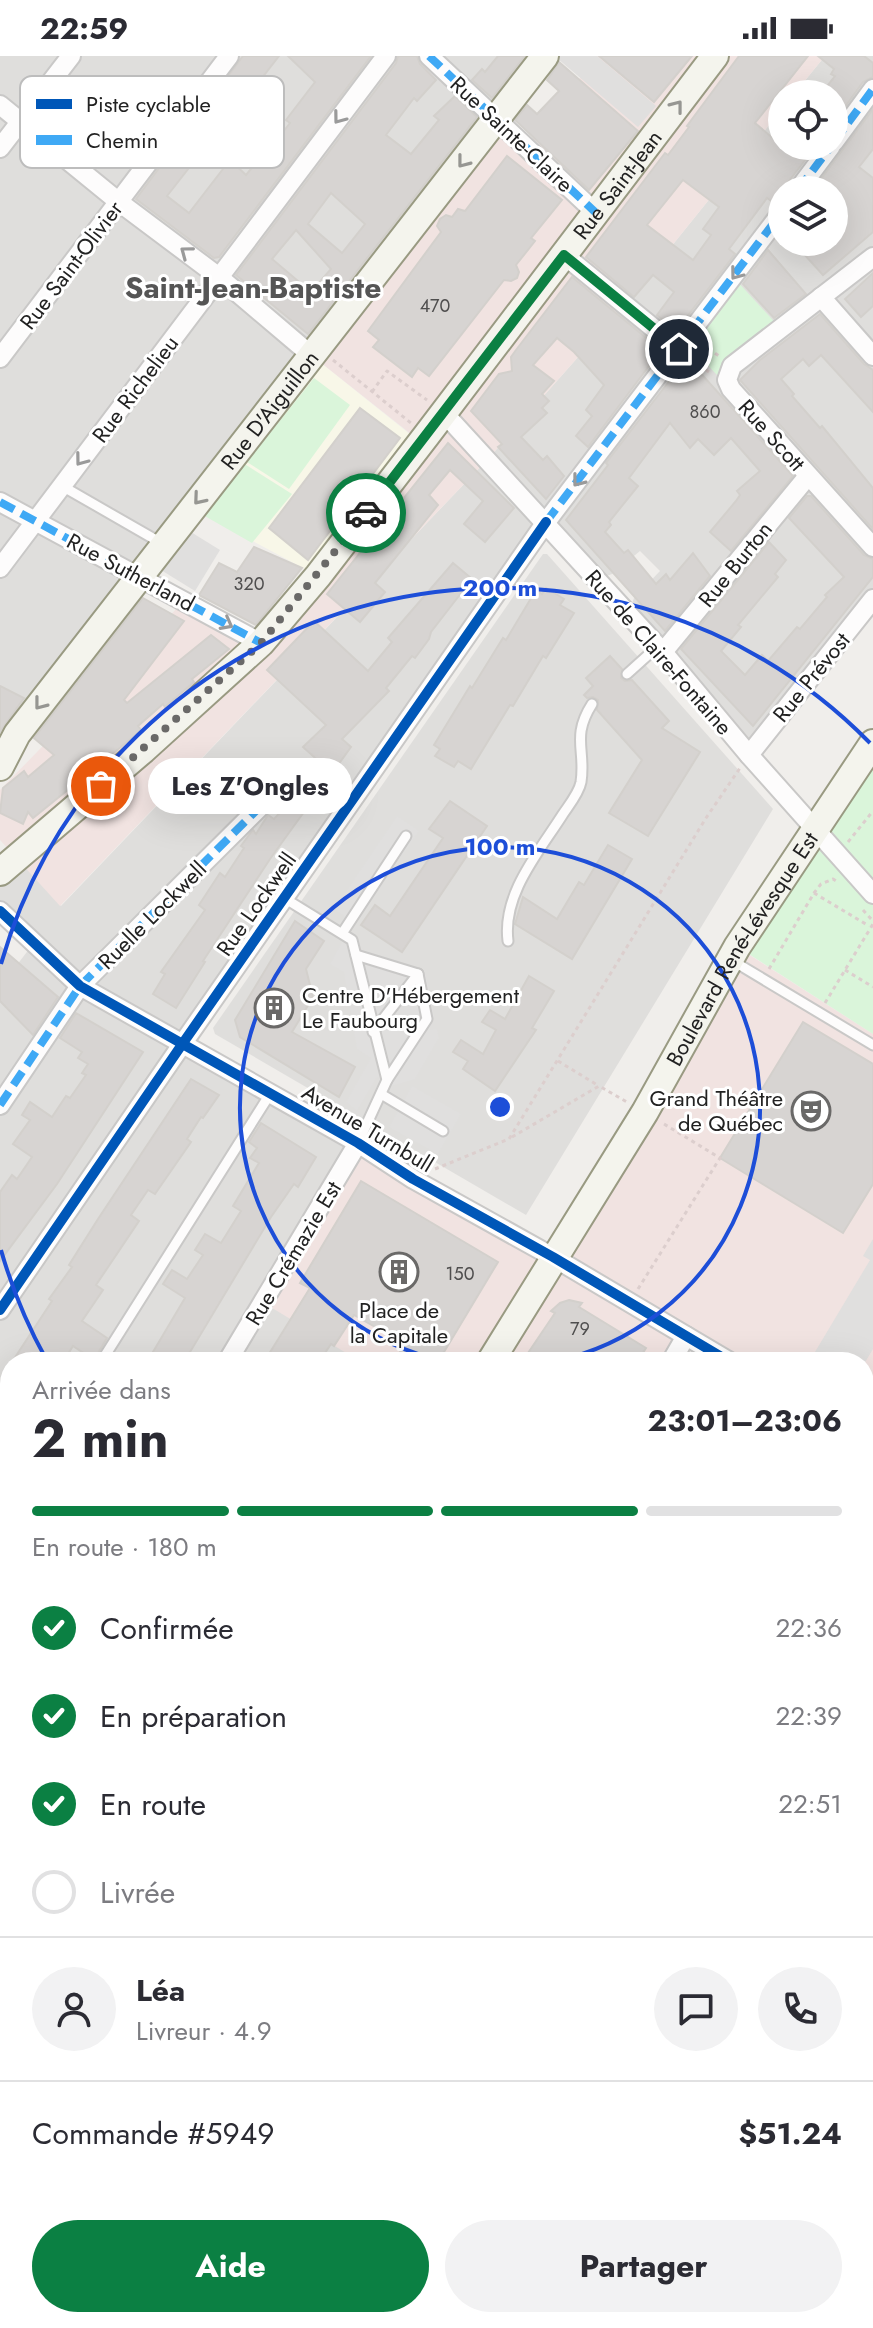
<!DOCTYPE html>
<html lang="fr">
<head>
<meta charset="utf-8">
<style>
	:root { --surface:#fff; --page:#f2f2f3; --text:#2b2b33; --muted:#7c7c81; --line:#e1e1e2; --accent:#0b8043 }
	body { margin:0; font-family:Jost,sans-serif; background:var(--page); color:var(--text); height:100vh; display:flex; flex-direction:column; font-size:30px; white-space:nowrap }
	* { box-sizing:border-box; margin:0 }
	p { font-size:26px; color:var(--muted) }
	.icon { flex:none; width:44px; height:44px; fill:none; stroke:currentColor; stroke-width:2; stroke-linecap:round; stroke-linejoin:round }
	.map { position:relative; flex:1; overflow:hidden }
	.panel { position:absolute; left:0px; top:1296px; width:874px; height:976px; display:flex; flex-direction:column; background:var(--surface); border-radius:32px 32px 0 0; box-shadow:0 8px 32px #0002 }
	.panel>* { flex:none }
	.controls { position:absolute; left:768px; top:24px; display:grid; gap:16px }
	.controls a { display:grid; place-items:center; width:80px; height:80px; border-radius:50%; background:var(--surface); box-shadow:0 8px 32px #0002; font-size:40px }
	.pin { position:absolute; display:grid; place-items:center; width:68px; height:68px; color:#fff; margin:-34px; border:4px solid #fff; border-radius:50%; box-shadow:0 2px 8px #0007 }
	.courier { position:absolute; display:grid; place-items:center; width:80px; height:80px; margin:-40px; border:6px solid #0b8043; border-radius:50%; background:#fff; color:#222; box-shadow:0 2px 10px #0007 }
	.bubble { position:absolute; height:56px; border-radius:28px; background:var(--surface); box-shadow:0 8px 32px #0002; font-size:26px; font-weight:700; line-height:56px; text-align:center }
	.headline em { font-style:normal; font-weight:700 }
	.headline div { display:flex; flex-direction:column-reverse }
	.headline { display:flex; align-items:center; justify-content:space-between; height:136px; padding:0 32px }
	h1 { font-size:52px; font-weight:700; line-height:60px }
	.bar { display:grid; grid-template-columns:repeat(4,1fr); gap:12px 8px; align-content:center; height:96px; padding:0 32px }
	.bar i { height:10px; border-radius:6px; background:var(--line) }
	.bar .current { background:var(--accent) }
	.bar p { grid-column:span 4 }
	.line { display:flex; align-items:center; gap:20px; padding:0 32px; border-top:2px solid var(--line) }
	.line div { flex:1 }
	.round { display:grid; place-items:center; flex:none; width:84px; height:84px; border-radius:42px; background:var(--page) }
	ol { padding:0 32px; list-style:none }
	li { display:flex; align-items:center; gap:24px; height:88px }
	li p { margin-inline-start:auto }
	li .icon { padding:8px; border-radius:50%; background:var(--accent); color:#fff; stroke-width:4 }
	li:last-child { color:var(--muted) }
	li i { width:44px; height:44px; border:4px solid var(--line); border-radius:50% }
	.cta { display:flex; gap:16px; margin-top:auto; padding:16px 32px }
	.cta a { flex:1; height:92px; border-radius:48px; background:var(--accent); color:#fff; font-size:32px; font-weight:700; line-height:92px; text-align:center }
	.cta a+a { background:var(--page); color:var(--text) }
	.status { display:flex; justify-content:space-between; align-items:center; height:56px; padding:0 40px; background:var(--surface); direction:ltr }
	.status svg { height:22px; fill:currentColor }
	.map>svg:first-child { display:block }
	.residential { fill:#dfdedc; fill-rule:evenodd }
	.commercial { fill:#f1e3e1 }
	.education { fill:#f8f7e8 }
	.park { fill:#daf5da }
	.parking { fill:#e0dfde }
	.building { fill:#d7d4d2; stroke:#d3d0cc; stroke-width:2; fill-rule:evenodd }
	.lines { fill:none; stroke-linecap:round; stroke-linejoin:round }
	.lane-casing { stroke:#c9c8c7; stroke-width:13 }
	.street-casing { stroke:#c9c8c7; stroke-width:22 }
	.secondary-casing { stroke:#999a82; stroke-width:30 }
	.path { stroke:#dccecd; stroke-width:3; stroke-dasharray:4 4; stroke-linecap:butt }
	.lane { stroke:#fdfcfc; stroke-width:9 }
	.street { stroke:#fdfcfc; stroke-width:18 }
	.secondary { stroke:#f4f4ed; stroke-width:26 }
	.quiet { stroke:#3fa9f5; stroke-width:8; stroke-dasharray:16 8; stroke-linecap:butt }
	.cycleway-casing { stroke:#fff; stroke-width:15 }
	.cycleway { stroke:#0057b8; stroke-width:10 }
	.oneway { stroke:#969692 }
	.oneway2 { stroke:#9a9a9a }
	.done { stroke:#6a6968; stroke-width:8; stroke-dasharray:0 14.4 }
	.route { stroke:#0b8043; stroke-width:10 }
	.ring { fill:none; stroke:#1d4ed8; stroke-width:4 }
	.labels { text-anchor:middle; stroke-width:6; stroke-linejoin:round; paint-order:stroke }
	.number-label { font-size:18px; fill:#4f4e4e }
	.street-label { font-size:22px; fill:#222; stroke:#fff }
	.poi-label { font-size:22px; fill:#222; stroke:#fff; text-anchor:start }
	.district-label { font-size:30px; font-weight:bold; fill:#555; stroke:#fff }
	.key { fill:#fff; stroke:#bdbdbd; stroke-width:2 }
	.key-label { font-size:22px; fill:#222 }
	.centre { fill:#1d4ed8; stroke:#fff; stroke-width:4 }
	.ring-label { font-size:24px; text-anchor:middle; font-weight:bold; fill:#1d4ed8; stroke:#fff; stroke-width:6; stroke-linejoin:round; paint-order:stroke }
</style>
</head>
<body>
<div class="status"><b>22:59</b><svg viewBox="0 0 49 12"><path d="M0 12V9h3v3zM5 12V6h3v6zM10 12V3h3v9zM15 12V0h3v12zM26 1h20v11H26zM47 4h2v5h-2z"/></svg></div>
<div class="map">
<svg width="873" height="2272" viewBox="0 0 873 2272">
	<rect width="100%" height="100%" fill="#f0eeeb"/>
	<g class="residential">
		<path d="M0 0H545L0 711Z"/>
		<path d="M825 0H873V543L749 699 628 559 634 542 660 515 640 495 612 518 596 524 547 467 183 986 358 1087 361 1306H10V1389L0 1383V931L33 888 0 855V816L18 801 61 850 488 403 625 248 782 53V90H834V38H794ZM782 134H834V186H782Z"/>
		<path d="M543 498H547L773 753 526 1159 215 978 213 972Z"/>
		<path d="M864 1386 873 1392V2205L864 2199Z"/>
		<path d="M10 2116V2262H470L488 2272H0V2134Z"/>
	</g>
	<g class="commercial">
		<path d="M597 0H825L794 38H782V53L625 248 488 403 60 850 0 784V734L184 545 261 586 421 386 311 299 497 64 526 91Z"/>
		<path d="M737 891 873 978V1392L864 1386V1306H730L686 1280 671 1306H361L264 1247 358 1087 553 1200Z"/>
		<path d="M0 1805 10 1811V2054L0 2048Z"/>
		<path d="M470 2262H655L650 2272H488Z"/>
	</g>
	<path class="education" d="M311 299 421 387 318 520 191 452Z"/>
	<g class="park">
		<path d="M736 224 781 273 720 322C707 309 698 295 679 293Z"/>
		<path d="M314 322 350 349 289 433 247 406Z"/>
		<path d="M243 407 292 438 252 487 203 459Z"/>
		<path d="M873 687V978L738 891Z"/>
	</g>
	<g class="parking">
		<path d="M559 0H597L656 50 638 71 557 2Z"/>
		<path d="M186 473 220 494 195 535 161 514Z"/>
		<path d="M397 760 419 775 355 868 334 853Z"/>
		<path d="M342 886 425 917 434 960 429 974 437 973 439 982 415 1023 391 1030 377 1021 357 1055 346 1046 371 1002 357 993 344 916 330 908Z"/>
		<path d="M412 1030 461 1058 438 1098 389 1071Z"/>
		<path d="M873 1183V1293L864 1308V1306H809L870 1204 863 1200Z"/>
	</g>
	<g class="building">
		<path d="M243 0H279L251 36 269 50 258 65 252 60 238 78 225 66 167 140 189 157 230 104 246 119 260 102 262 103 290 67 286 64 315 26 288 0H371L219 201 214 202 136 143Z"/>
		<path d="M398 0H417L420 8 436 24 417 45 414 42 386 79 411 98 439 64 434 60 455 40 477 61 308 278 236 219 396 7ZM331 137 365 168 342 197 308 168ZM296 174 331 213 311 236 272 203Z"/>
		<path d="M498 0H525L492 42 472 24 482 13 485 16Z"/>
		<path d="M599 0H692L654 46Z"/>
		<path d="M739 0H808L755 67 782 90H816L782 134V144L774 147 767 142 729 193 735 198 676 275 657 259 674 236 653 219 634 241 586 201 665 97 668 99 689 71 687 70ZM683 124 719 151 703 173 711 179 693 204 647 169Z"/>
		<path d="M818 0H864L873 7V21L863 26 834 66V38H821L835 20 831 18 834 13Z"/>
		<path d="M559 6 638 75 589 134 515 64 527 49 537 58 559 35 547 24Z"/>
		<path d="M873 53V93L859 111 873 122V176L823 219 793 186H834V133L821 123Z"/>
		<path d="M507 100 562 144 531 182 535 185 516 209 519 216 517 222 511 225 504 224 429 320 418 312 412 321 373 291 379 284 368 275 441 176 437 170 440 163 446 159 452 161 458 153 465 155Z"/>
		<path d="M768 194 806 238 774 262 743 228Z"/>
		<path d="M873 217V250L861 261 845 243Z"/>
		<path d="M572 221 661 294 588 391 576 380 592 360 586 354 604 329 574 296 557 282 533 309 554 325 542 338 549 345 542 352 547 357 521 381 543 404 547 400 564 420 546 443 498 391 502 388 471 355 499 318 512 315 511 301 516 294Z"/>
		<path d="M820 258 864 308 873 314V356L821 299 809 310 803 303 781 323 794 338 792 340 820 372 822 370 873 432V473L740 324 760 304Z"/>
		<path d="M687 302 793 420 731 495 710 476 736 445 740 439 737 435 760 415 731 382 714 399 698 383 690 392 670 367 629 422 638 430 609 466 611 469 605 476 624 497 628 494 656 528 666 518 670 524 693 497 710 520 665 575 566 464 608 409 606 407Z"/>
		<path d="M360 352 400 382 308 504 269 472Z"/>
		<path d="M448 387 514 452 485 486 464 468 483 445 450 414 429 439 438 449 375 527 385 536 360 566 327 538Z"/>
		<path d="M807 440H811L864 499 873 503V521L753 670 681 593 769 486 786 504 775 518 778 521 738 569 741 571 721 595 745 619 762 599 768 605 797 571 800 573 827 541 825 539 844 521 789 462Z"/>
		<path d="M254 491 302 512 256 569 199 539 219 507 237 516Z"/>
		<path d="M453 507 472 523 431 576 429 583 415 602 412 600 386 632 389 635 342 683 351 691 270 803 203 905 205 906 176 952 153 938 165 918 161 916 205 854 199 849 220 817 225 821 244 792 241 790 249 779 253 774 256 778 268 759 274 763 324 710 303 691 326 669 267 614 314 565 368 615 392 586 388 582Z"/>
		<path d="M546 532 564 543 560 549 574 557 546 602 543 600 513 650 510 649 471 713 458 705 454 711 435 700 440 693 434 689 470 630 472 632 503 582 506 584 536 534 542 538Z"/>
		<path d="M143 542 184 565 124 644 127 647 211 579 229 593 192 623 194 626 165 651 163 648 138 670 141 674 132 682 33 762 28 756 23 768 0 757 3 732 24 715 28 721 54 699 34 682Z"/>
		<path d="M610 600 622 613 621 622 625 625 632 624 669 665 662 672 700 696 648 780 609 757 642 704 597 654 598 644 593 641 587 642 584 639 593 630 586 622Z"/>
		<path d="M0 630 24 642 0 676Z"/>
		<path d="M450 745 487 770 402 896 361 869 375 849 390 860 443 782 429 773Z"/>
		<path d="M608 789 632 803 572 903 515 868 523 841 557 863 579 826 584 829Z"/>
		<path d="M295 865 324 885 306 913 313 941 292 976 355 1011 339 1041 240 981 235 964Z"/>
		<path d="M0 891 58 941 33 979 0 945Z"/>
		<path d="M529 920 554 935 532 972 536 974 495 1035 463 1013 468 1005 453 996 461 984 483 998 496 974 482 966 490 954 505 963Z"/>
		<path d="M76 957 143 996 57 1128 0 1205V1136L12 1119 17 1123 32 1101 13 1088 30 1064 22 1059 30 1046 52 1061 66 1040 70 1042 86 1019 82 1017 88 1008 78 1002 82 996 60 982Z"/>
		<path d="M803 966 873 1008V1128L843 1177 720 1102Z"/>
		<path d="M191 1023 219 1039 203 1062 201 1061 187 1083 191 1086 155 1138 148 1134 131 1159 139 1165 96 1229 103 1234 82 1265 107 1282 94 1304 73 1290 63 1306H12L52 1245 49 1243 72 1211 69 1209 98 1163Z"/>
		<path d="M261 1067 316 1101 298 1131 294 1128 271 1161 184 1306H147L185 1242 163 1228 172 1214 187 1223 203 1199 195 1194 205 1178 221 1187 241 1155 233 1150 259 1107 250 1102 257 1092 249 1086Z"/>
		<path d="M361 1125 498 1206 438 1306H394L405 1288 354 1259 334 1290 331 1288 319 1306H264L310 1232 300 1227Z"/>
		<path d="M569 1244 582 1247 579 1251 646 1292 637 1306H522L555 1257 551 1255 560 1247Z"/>
	</g>
	<g class="lines">
		<g class="lane-casing">
			<g id="lane">
				<path d="M62 430 163 488"/>
				<path d="M627 618 657 591"/>
				<path d="M284 842 352 884 387 1024 358 1087"/>
				<path d="M343 876 406 780"/>
				<path d="M508 885C502 838 539 796 563 758 569 749 579 737 581 726 586 694 571 681 592 648"/>
				<path d="M356 899 418 918 427 963 387 1024"/>
				<path d="M733 905 873 989"/>
				<path d="M373 976 418 918"/>
				<path d="M381 1038 443 1075"/>
				<path d="M101 1306 270 1038"/>
				<path d="M0 1778 10 1784"/>
			</g>
		</g>
		<g class="street-casing">
			<g id="street">
				<path d="M429 0 595 156"/>
				<path d="M0 49 119 146 219 221 311 299"/>
				<path d="M834 86 873 33"/>
				<path d="M0 92 71 0"/>
				<path d="M798 134 831 90"/>
				<path d="M564 199 679 293"/>
				<path d="M873 201 732 310 727 324 731 333 873 491"/>
				<path d="M821 241 873 300"/>
				<path d="M0 302 229 0"/>
				<path d="M443 356 663 596 749 699 873 838"/>
				<path d="M0 446 261 587"/>
				<path d="M0 512 386 0"/>
				<path d="M663 596 808 420"/>
				<path d="M749 699 873 543"/>
				<path d="M0 855 80 930 358 1087 413 1123 553 1201 730 1306"/>
				<path d="M0 1049 80 930 291 720"/>
				<path d="M0 1254 183 987 546 466 782 156"/>
				<path d="M227 1306 358 1087"/>
				<path d="M671 1306 686 1280"/>
				<path d="M864 1365 873 1350"/>
				<path d="M864 1386 873 1392"/>
				<path d="M864 1590 873 1596"/>
				<path d="M0 1686 10 1668"/>
				<path d="M0 1887 10 1893"/>
				<path d="M667 2262 685 2272"/>
				<path d="M184 2272 190 2262"/>
				<path d="M428 2272 434 2262"/>
				<path d="M650 2272 655 2262"/>
			</g>
		</g>
		<g class="secondary-casing">
			<g id="secondary">
				<path id="s1" d="M0 711 17 678 545 0"/>
				<path id="s2" d="M0 816 143 694 261 587 318 520 426 380 715 0"/>
				<path id="s3" d="M490 1306 645 1056 737 891 873 687"/>
				<path d="M0 1549 10 1555"/>
				<path d="M864 2026 873 2031"/>
				<path d="M0 2134 10 2116"/>
			</g>
		</g>
		<g class="path">
			<path d="M702 288 719 300"/>
			<path d="M333 304 411 367"/>
			<path d="M693 304 709 316"/>
			<path d="M372 336 387 315 427 344"/>
			<path d="M848 786 873 755"/>
			<path d="M814 837 869 870"/>
			<path d="M863 854 873 865"/>
			<path d="M769 913 814 837 821 828 833 823 836 825"/>
			<path d="M845 914 873 931"/>
			<path d="M825 947 873 868"/>
			<path d="M558 1005 599 1030"/>
			<path d="M512 1081 599 1030 627 1046"/>
			<path d="M435 1113 509 1083 706 762 740 712"/>
			<path d="M638 1233 720 1102 664 1068"/>
		</g>
		<use href="#lane" class="lane"/>
		<use href="#street" class="street"/>
		<use href="#secondary" class="secondary"/>
		<g class="quiet">
			<path d="M429 0 595 156"/>
			<path d="M834 86 873 33"/>
			<path d="M798 134 831 90"/>
			<path d="M0 446 261 587"/>
			<path d="M546 466 782 156"/>
			<path d="M0 1049 80 930 291 720"/>
		</g>
		<g class="cycleway-casing">
			<g id="cycleway">
				<path d="M0 855 80 930 358 1087 413 1123 553 1201 730 1306"/>
				<path d="M0 1254 183 987 546 466"/>
			</g>
		</g>
		<use href="#cycleway" class="cycleway"/>
	</g>
	<defs><path id="oneway-chevron" d="M-2-3.5L2.5 0L-2 3.5" fill="none" stroke-width="1.6" stroke-linecap="round" stroke-linejoin="round" transform="scale(2)"/></defs>
	<g class="oneway">
		<use href="#oneway-chevron" transform="translate(677 50) rotate(-52)"/>
		<use href="#oneway-chevron" transform="translate(463 106) rotate(128)"/>
		<use href="#oneway-chevron" transform="translate(199 443) rotate(130)"/>
		<use href="#oneway-chevron" transform="translate(40 648) rotate(128)"/>
	</g>
	<g class="oneway2">
		<use href="#oneway-chevron" transform="translate(339 62) rotate(127)"/>
		<use href="#oneway-chevron" transform="translate(186 196) rotate(-143)"/>
		<use href="#oneway-chevron" transform="translate(736 218) rotate(127)"/>
		<use href="#oneway-chevron" transform="translate(81 404) rotate(127)"/>
		<use href="#oneway-chevron" transform="translate(578 425) rotate(128)"/>
		<use href="#oneway-chevron" transform="translate(227 568) rotate(28)"/>
	</g>
	<g class="lines">
		<path class="done" d="M101 730 261 587 366 457"/>
		<path class="route" d="M366 457 564 199 679 293"/>
	</g>
	<g class="ring">
		<path d="M448 1306A260 260 0 1 1 552 1306"/>
		<path d="M46 1303A519 519 0 0 1 1 1194M1 908A519 519 0 0 1 870 687"/>
	</g>
	<defs>
		<g id="building-ring" transform="scale(2)"><circle r="9.5" fill="#fff" stroke="#6a6968" stroke-width="1.5"/><path d="M-4-6H4V6H1V3H-1V6H-4ZM-2.5-4.3h1.7v1.8h-1.7ZM.8-4.3h1.7v1.8H.8ZM-2.5-1h1.7V.8h-1.7ZM.8-1h1.7V.8H.8Z" fill="#6a6968"/></g>
		<g id="theatre-ring" transform="scale(2)"><circle r="9.5" fill="#fff" stroke="#6a6968" stroke-width="1.5"/><path d="M-5-5.5Q0-4 5-5.5V0Q5 5 0 6Q-5 5-5 0ZM-3.3-2.5H-1v1.5H-3.3ZM1-2.5H3.3v1.5H1ZM-2.8 1Q0 5.5 2.8 1Z" fill="#6a6968"/></g>
	</defs>
	<g fill-rule="evenodd">
		<use href="#building-ring" x="274" y="952"/>
		<use href="#theatre-ring" x="811" y="1055"/>
		<use href="#building-ring" x="399" y="1216"/>
	</g>
	<g class="labels">
		<g class="number-label">
			<text x="435" y="256">470</text>
			<text x="705" y="362">860</text>
			<text x="249" y="534">320</text>
			<text x="460" y="1224">150</text>
			<text x="580" y="1279">79</text>
		</g>
		<g class="street-label">
			<text transform="translate(512 78) rotate(43)" y="8">Rue Sainte-Claire</text>
			<text dy="8" stroke="none"><textPath href="#s2" startOffset="928">Rue Saint-Jean</textPath></text>
			<text transform="translate(71 209) rotate(-53)" y="8">Rue Saint-Olivier</text>
			<text transform="translate(135 333) rotate(-53)" y="8">Rue Richelieu</text>
			<text dy="8" stroke="none"><textPath href="#s1" startOffset="448">Rue D'Aiguillon</textPath></text>
			<text transform="translate(772 379) rotate(48)" y="8">Rue Scott</text>
			<text transform="translate(735 508) rotate(-51)" y="8">Rue Burton</text>
			<text transform="translate(131 516) rotate(28)" y="8">Rue Sutherland</text>
			<text transform="translate(659 596) rotate(49)" y="8">Rue de Claire-Fontaine</text>
			<text transform="translate(811 621) rotate(-51)" y="8">Rue Prévost</text>
			<text transform="translate(256 848) rotate(-55)" y="8">Rue Lockwell</text>
			<text transform="translate(152 859) rotate(-45)" y="8">Ruelle Lockwell</text>
			<text dy="8" stroke="none"><textPath href="#s3" startOffset="484">Boulevard René-Lévesque Est</textPath></text>
			<text transform="translate(368 1072) rotate(31)" y="8">Avenue Turnbull</text>
			<text transform="translate(293 1197) rotate(-59)" y="8">Rue Crémazie Est</text>
		</g>
		<g class="poi-label">
			<text x="302" y="947">Centre D'Hébergement<tspan x="302" dy="25">Le Faubourg</tspan></text>
			<text x="783" y="1050" text-anchor="end">Grand Théâtre<tspan x="783" dy="25">de Québec</tspan></text>
			<text x="399" y="1262" text-anchor="middle">Place de<tspan x="399" dy="25">la Capitale</tspan></text>
		</g>
		<g class="district-label">
			<text x="253" y="242">Saint-Jean-Baptiste</text>
		</g>
	</g>
	<rect x="20" y="20" width="264" height="92" rx="12" class="key"/>
	<rect x="36" y="43" width="36" height="10" fill="#0057b8"/>
	<rect x="36" y="79" width="36" height="10" fill="#3fa9f5"/>
	<g class="key-label">
		<text x="86" y="56">Piste cyclable</text>
		<text x="86" y="92">Chemin</text>
	</g>
	<circle cx="500" cy="1051" r="12" class="centre"/>
	<g class="ring-label">
		<text x="500" y="540">200 m</text>
		<text x="500" y="799">100 m</text>
	</g>
</svg>
<div class="controls">
<a><svg class="icon" aria-label="locate" viewBox="0 0 24 24"><circle cx="12" cy="12" r="6"/><path d="M12 2v4M12 18v4M2 12h4M18 12h4"/></svg></a>
<a><svg class="icon" aria-label="layers" viewBox="0 0 24 24"><path d="M12 4l9 5-9 5-9-5zM3 14l9 5 9-5"/></svg></a>
</div>
<div class="pin" style="left:101px;top:730px;background:#ea580c"><svg class="icon" aria-label="bag" viewBox="0 0 24 24"><path d="M5 8h14l-1 12H6zM9 8a3 3 0 0 1 6 0"/></svg></div>
<div class="pin" style="left:679px;top:293px;background:#1f2937"><svg class="icon" aria-label="home" viewBox="0 0 24 24"><path d="M3 11l9-7 9 7M6 9v11h12V9"/></svg></div>
<div class="courier" style="left:366px;top:457px"><svg class="icon" aria-label="car" viewBox="0 0 24 24"><path d="M5 17H2v-5l4-1 3-4h7l3 4 3 1v5h-3M9 17h6M6 11h13"/><circle cx="7" cy="17" r="2"/><circle cx="17" cy="17" r="2"/></svg></div>
<div class="bubble" style="left:148px;top:702px;width:204px">Les Z'Ongles</div>
<section class="panel">
<div class="headline"><div><h1>2 min</h1><p>Arrivée dans</p></div><em>23:01–23:06</em></div>
<div class="bar"><i class="current"></i><i class="current"></i><i class="current"></i><i></i><p>En route · 180 m</p></div>
<ol>
<li><svg class="icon" aria-label="check" viewBox="0 0 24 24"><path d="M5 12l5 5 9-10"/></svg>Confirmée<p>22:36</p></li>
<li><svg class="icon" aria-label="check" viewBox="0 0 24 24"><path d="M5 12l5 5 9-10"/></svg>En préparation<p>22:39</p></li>
<li><svg class="icon" aria-label="check" viewBox="0 0 24 24"><path d="M5 12l5 5 9-10"/></svg>En route<p>22:51</p></li>
<li><i></i>Livrée</li>
</ol>
<div class="line" style="height:144px"><a class="round"><svg class="icon" aria-label="person" viewBox="0 0 24 24"><circle cx="12" cy="8" r="4"/><path d="M4 21q1-7 8-7t8 7"/></svg></a><div><b>Léa</b><p>Livreur · 4.9</p></div><a class="round"><svg class="icon" aria-label="chat" viewBox="0 0 24 24"><path d="M4 5h16v11H9l-5 4z"/></svg></a><a class="round"><svg class="icon" aria-label="phone" viewBox="0 0 24 24"><path d="M5 4h4l2 5-3 2q2 4 5 5l2-3 5 2v4C11 20 4 13 5 4z"/></svg></a></div>
<div class="line" style="height:104px"><div>Commande #5949</div><b>$51.24</b></div>
<div class="cta"><a>Aide</a><a>Partager</a></div>
</section>
</div>
</body>
</html>
